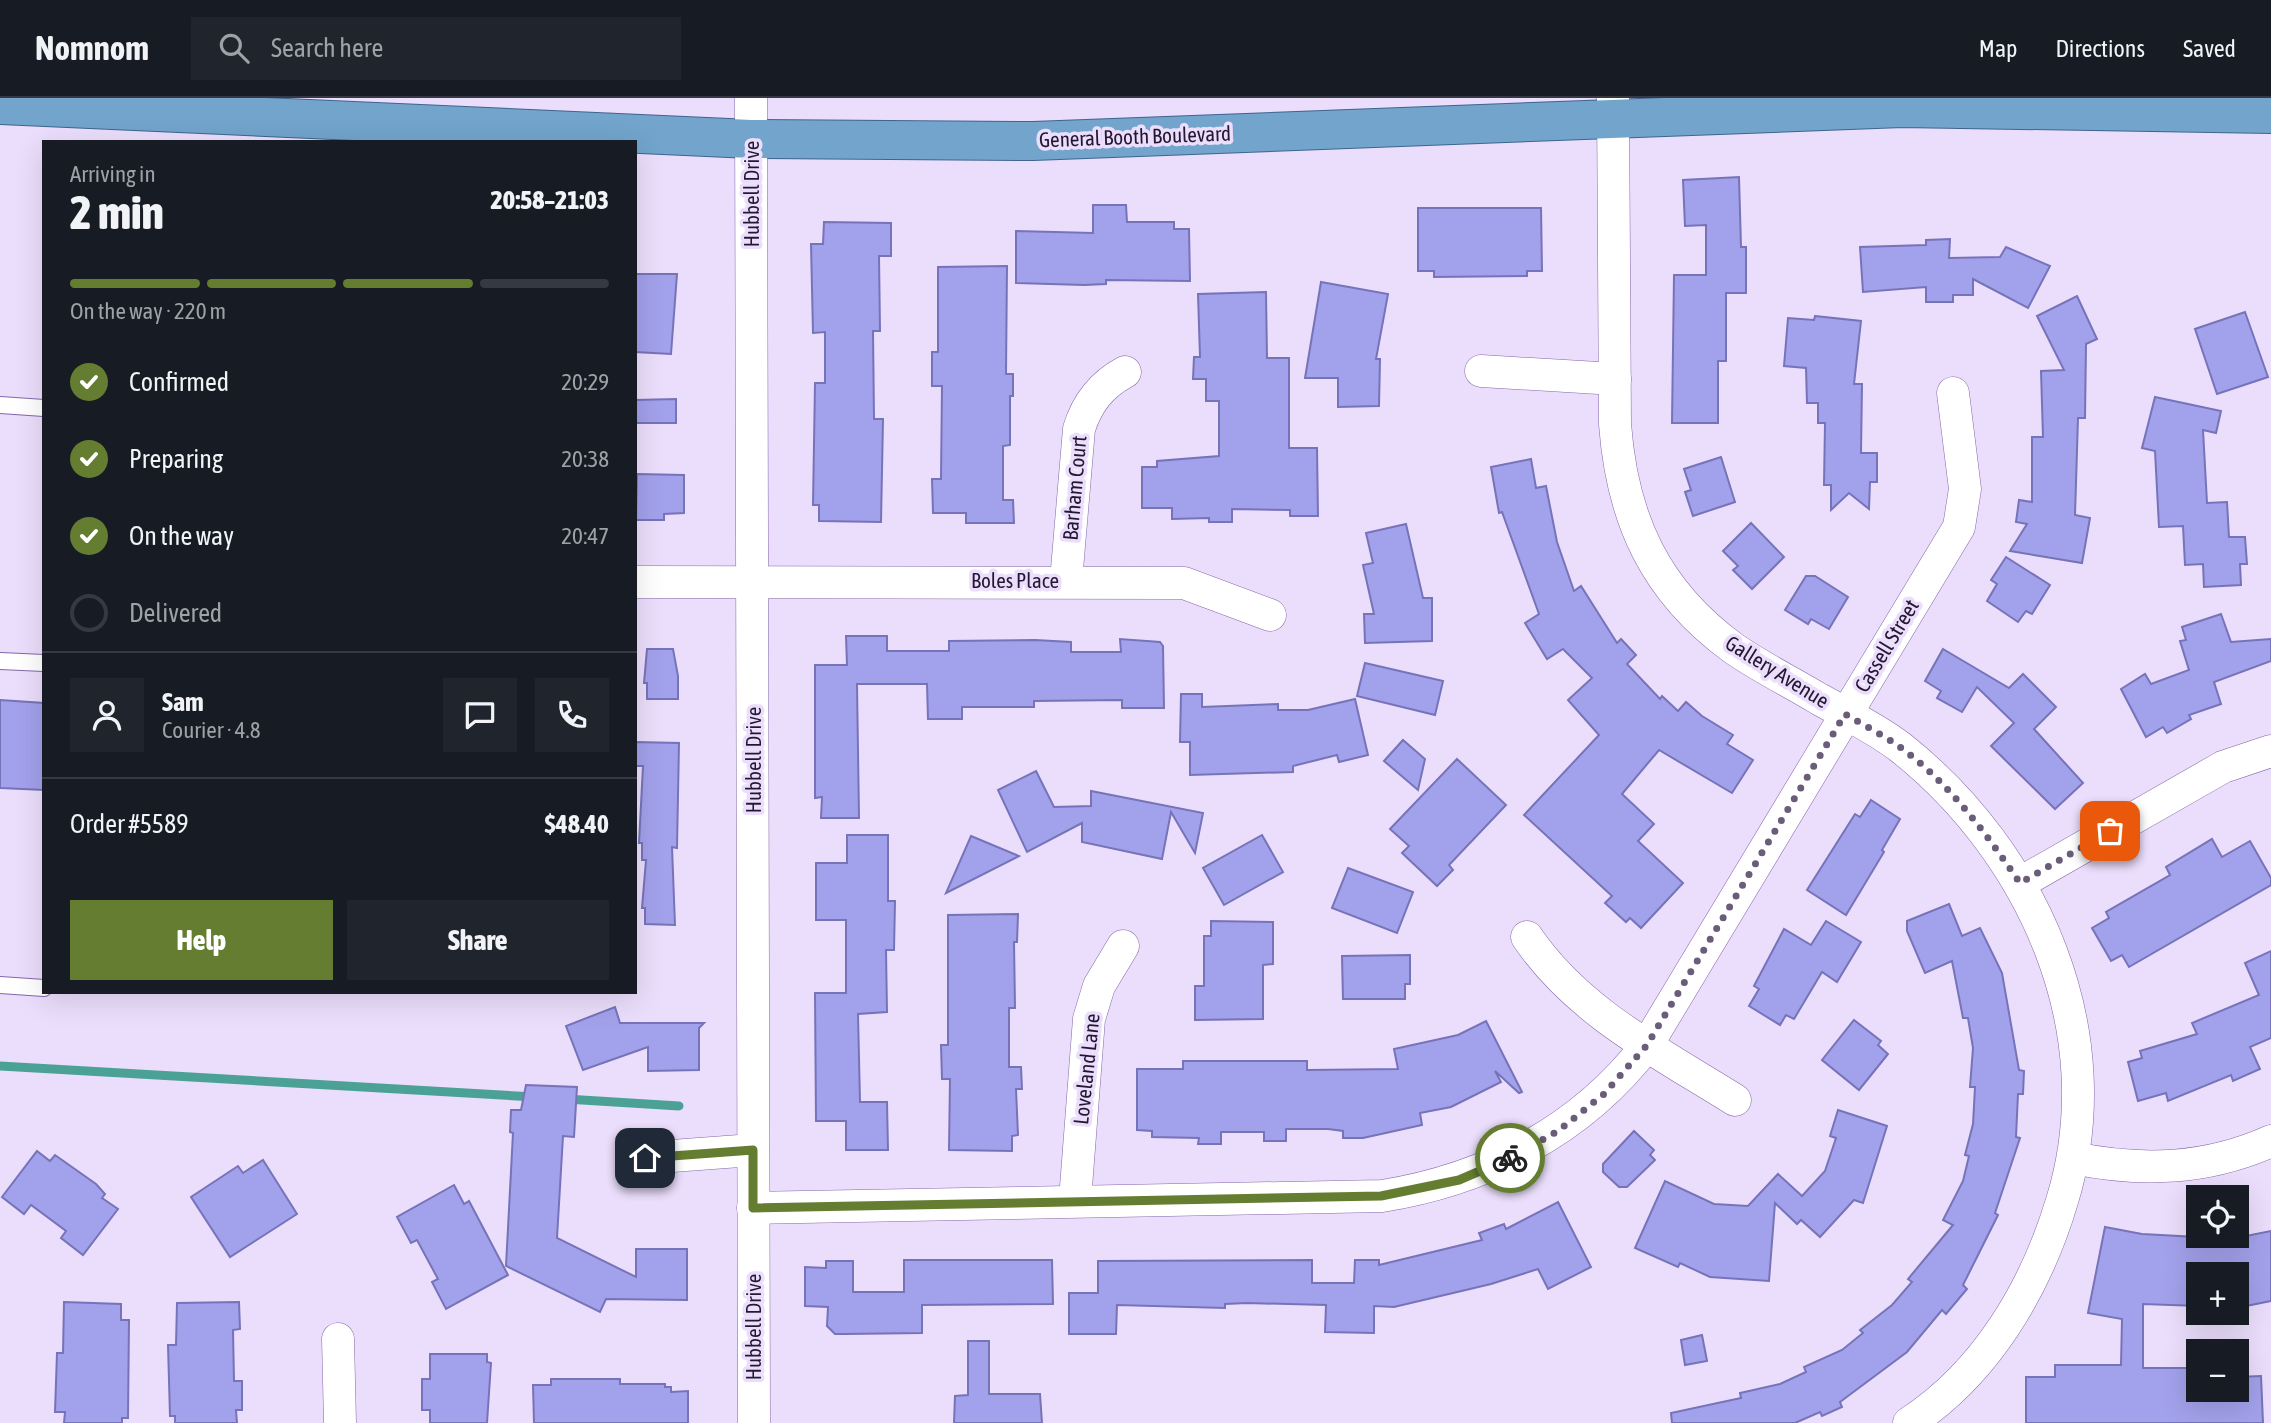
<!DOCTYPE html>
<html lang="en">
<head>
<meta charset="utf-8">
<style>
	:root { --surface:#171b24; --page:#20242c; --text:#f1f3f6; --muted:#9ea1a6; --line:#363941; --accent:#657d30 }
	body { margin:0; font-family:"Asap Condensed",sans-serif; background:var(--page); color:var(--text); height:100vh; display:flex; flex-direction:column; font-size:26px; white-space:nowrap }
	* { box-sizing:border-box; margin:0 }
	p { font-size:23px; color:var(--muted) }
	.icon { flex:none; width:38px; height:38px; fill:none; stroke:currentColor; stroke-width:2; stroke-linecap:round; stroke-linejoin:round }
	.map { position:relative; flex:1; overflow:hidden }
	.panel { position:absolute; left:42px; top:42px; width:595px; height:854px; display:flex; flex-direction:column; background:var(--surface); border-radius:0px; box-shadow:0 7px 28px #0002 }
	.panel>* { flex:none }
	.buttons { position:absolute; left:2186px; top:1087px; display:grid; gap:14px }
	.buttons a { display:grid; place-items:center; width:63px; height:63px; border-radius:0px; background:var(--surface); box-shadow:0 7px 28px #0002; font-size:35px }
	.pin { position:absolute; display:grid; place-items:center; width:60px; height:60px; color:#fff; margin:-30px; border-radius:14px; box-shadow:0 4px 10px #0006 }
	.courier { position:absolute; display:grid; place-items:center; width:70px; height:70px; margin:-35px; border:5px solid #657d30; border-radius:50%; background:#fff; color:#222; box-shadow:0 2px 9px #0007 }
	.headline em { font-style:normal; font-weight:800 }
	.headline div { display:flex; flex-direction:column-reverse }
	.headline { display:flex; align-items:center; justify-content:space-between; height:119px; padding:0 28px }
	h1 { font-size:46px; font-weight:800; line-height:52px }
	.bar { display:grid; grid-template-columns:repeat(4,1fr); gap:10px 7px; align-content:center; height:84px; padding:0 28px }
	.bar i { height:9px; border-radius:5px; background:var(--line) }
	.bar .active { background:var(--accent) }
	.bar p { grid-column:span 4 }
	.line { display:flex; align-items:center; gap:18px; padding:0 28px; border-top:2px solid var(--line) }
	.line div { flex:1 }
	.round { display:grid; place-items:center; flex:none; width:74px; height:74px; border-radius:0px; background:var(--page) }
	ol { padding:0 28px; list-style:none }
	li { display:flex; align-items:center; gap:21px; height:77px }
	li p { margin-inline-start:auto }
	li .icon { padding:7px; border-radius:50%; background:var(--accent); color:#fff; stroke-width:4 }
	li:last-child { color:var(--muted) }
	li i { width:38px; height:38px; border:4px solid var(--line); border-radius:50% }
	.button { display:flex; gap:14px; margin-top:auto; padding:14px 28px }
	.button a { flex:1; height:80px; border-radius:0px; background:var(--accent); color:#fff; font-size:28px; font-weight:800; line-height:80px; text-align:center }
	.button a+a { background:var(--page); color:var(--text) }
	header { display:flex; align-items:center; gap:42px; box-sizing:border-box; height:98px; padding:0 35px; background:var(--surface); border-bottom:2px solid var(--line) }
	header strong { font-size:33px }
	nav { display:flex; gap:38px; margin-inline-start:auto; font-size:24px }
	.search { width:490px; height:63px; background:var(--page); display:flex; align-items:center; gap:18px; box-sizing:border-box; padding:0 24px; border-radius:0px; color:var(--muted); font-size:26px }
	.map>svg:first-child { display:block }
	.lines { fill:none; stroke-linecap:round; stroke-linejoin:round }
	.stream { stroke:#4ca197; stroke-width:9 }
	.building { fill:#a2a1eb; stroke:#7673b9; stroke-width:2 }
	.service-casing { stroke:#8566a9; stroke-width:18 }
	.minor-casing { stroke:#8566a9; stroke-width:33 }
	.trunk-casing { stroke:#3f648e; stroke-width:40 }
	.service { stroke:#fff; stroke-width:16 }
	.minor { stroke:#fff; stroke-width:32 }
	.trunk { stroke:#72a4cc; stroke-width:38 }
	.done { stroke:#6a5d79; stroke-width:7; stroke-dasharray:0 12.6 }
	.route { stroke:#657d30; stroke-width:9 }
	.labels { text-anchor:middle; stroke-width:7; stroke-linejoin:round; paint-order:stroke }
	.street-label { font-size:21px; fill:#241732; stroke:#ebdefc }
</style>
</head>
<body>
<header>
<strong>Nomnom</strong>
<div class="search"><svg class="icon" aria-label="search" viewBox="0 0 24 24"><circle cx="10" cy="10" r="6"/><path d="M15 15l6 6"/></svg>Search here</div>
<nav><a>Map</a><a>Directions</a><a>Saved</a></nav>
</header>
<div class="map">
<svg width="2271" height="1325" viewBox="0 0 2271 1325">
	<rect width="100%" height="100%" fill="#ebdefc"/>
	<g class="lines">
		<g class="stream">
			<path d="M0 968 534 999"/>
			<path d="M566 1001 679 1008"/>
		</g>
	</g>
	<g class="building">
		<path d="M1739 79 1741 149H1746V195H1726V263H1718V325H1672L1674 177H1706V127L1685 128 1683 82Z"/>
		<path d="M1093 107H1126L1127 124H1174V131H1189L1190 183 1106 182V186L1084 187 1016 185V133L1093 135Z"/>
		<path d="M1418 110H1541L1542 173H1527V178L1434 179V173H1418Z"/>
		<path d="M824 124 891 125V158H879L880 233H873L874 321H883L881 424 819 423V407H813L815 285H825V234L813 235 811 146H823Z"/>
		<path d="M1950 141 1949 160 2000 159 2006 149 2050 168 2028 210 1973 181V197H1953V204H1926V189L1863 194 1860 149 1926 147V142Z"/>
		<path d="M1007 168 1006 276H1013V298H1010V347L1003 348V402H1013L1014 425H966V415H933L932 381H941L942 288H932V254H938V169Z"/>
		<path d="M635 176H677L671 256 635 254Z"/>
		<path d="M1321 184 1388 196 1376 261H1380L1379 308 1338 309V280H1305Z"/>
		<path d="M1266 194 1267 260H1289V350H1317L1318 418H1290V412L1232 411V424H1209V420L1172 421V410H1142V369H1157V363L1219 358V303H1206V281H1193L1194 259H1200L1198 196Z"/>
		<path d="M2077 198 2097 241 2086 246 2085 320H2078L2075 417 2090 420 2082 465 2010 453 2027 426 2016 424 2019 402 2032 404V339H2043L2041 273 2064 272 2037 218Z"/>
		<path d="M2245 214 2268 279 2217 296 2195 231Z"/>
		<path d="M1815 218 1861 223 1854 286H1862L1861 355H1877V384H1870L1869 411 1849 395 1831 412V387H1824L1825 325H1818V305H1807L1806 270 1784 268 1788 220 1814 222Z"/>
		<path d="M2155 299 2221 313 2216 335 2203 332 2207 405 2227 404 2229 439H2245L2247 466H2240L2241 487 2204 489 2203 466 2185 467 2183 428 2159 429 2155 353 2142 350Z"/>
		<path d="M676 301V325H635V302Z"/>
		<path d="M1721 359 1735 404 1693 418 1685 394 1691 392 1684 371Z"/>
		<path d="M1531 361 1536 390 1546 388 1557 444 1574 493 1581 488 1617 545 1621 541 1636 557 1627 566 1660 601 1662 598 1678 613 1686 604 1702 618 1733 637 1727 646 1753 662 1732 695 1659 652 1622 696 1654 726 1638 743 1683 785 1641 830 1630 820 1626 824 1605 805 1612 798 1524 717 1599 637 1568 602 1592 580 1563 551 1547 561 1525 525 1539 516 1502 414 1499 415 1491 369Z"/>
		<path d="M637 376 684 377V415L664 416V422H636Z"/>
		<path d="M1751 425 1784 459 1752 491 1733 472 1738 468 1723 453Z"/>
		<path d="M1406 426 1423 500H1432V543L1365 545 1364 516H1374L1363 467 1373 465 1366 435Z"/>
		<path d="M2006 459 2050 487 2032 516 2026 513 2018 524 1987 503 1997 486 1991 482Z"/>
		<path d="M1806 478H1815L1848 499 1829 531 1811 521 1808 526 1785 512Z"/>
		<path d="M2221 516 2231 544 2271 541V563L2214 584 2221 606 2189 617 2191 621 2167 635 2163 629 2146 639 2121 591 2145 576 2151 586 2189 572 2180 543 2186 542 2182 529Z"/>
		<path d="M846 538H887V553H949V543L1035 542 1071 544V554H1121L1120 541 1160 544 1163 548 1164 610H1122V602L1034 603V609H962V621H928L927 586H857L859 720H821L822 699 815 700V567H847Z"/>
		<path d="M647 551H673L678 578V601H647V585H644Z"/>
		<path d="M1943 551 2009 590 2023 576 2056 609 2034 631 2083 685 2055 711 1991 648 2014 625 1977 589 1962 614 1937 600 1941 593 1925 583Z"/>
		<path d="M1365 565 1443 583 1435 617 1357 598Z"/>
		<path d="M1181 596H1202V609L1278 606V612H1308L1355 601 1368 657 1339 664 1337 657 1293 668V674L1190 677V644H1180Z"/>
		<path d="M0 602 44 605V692L0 690Z"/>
		<path d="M1403 642 1425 661 1418 692 1384 663Z"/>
		<path d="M635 644 679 645 677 750 672 749 675 827 645 826V810H642L646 762H642V745H639L643 668H635Z"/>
		<path d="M1457 661 1506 707 1449 767 1453 772 1437 788 1402 755 1409 748 1390 731Z"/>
		<path d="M1036 673 1054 709 1091 708V693L1203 715 1195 755 1171 714 1162 761 1082 744V725L1027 754 998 692Z"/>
		<path d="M1871 702 1900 721 1882 752 1884 754 1846 817 1807 792 1855 716 1860 719Z"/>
		<path d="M847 737H888V803H895L894 852H886L887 914 858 916 860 1004H887L888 1052H846V1023H816L815 895H846V822H816V765H847Z"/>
		<path d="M1262 737 1283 774 1224 807 1203 770Z"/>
		<path d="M971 738 1019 758 946 795Z"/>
		<path d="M2212 741 2222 759 2250 743 2271 780V787L2129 869 2122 857 2111 863 2092 830 2109 820 2106 814 2170 777 2166 769Z"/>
		<path d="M1348 770 1413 794 1397 835 1332 810Z"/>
		<path d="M1949 806 1962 838 1980 830 2002 875 2019 972 2024 973 2023 996H2018L2016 1039 2020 1040 1995 1115 1998 1117 1963 1187 1967 1191 1946 1216 1942 1212 1907 1254 1840 1304 1842 1309 1822 1318 1820 1314 1795 1325H1672L1671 1315 1741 1300 1740 1295 1780 1286 1806 1274 1804 1269 1842 1252 1863 1235 1860 1232 1892 1207 1912 1184 1908 1181 1953 1127 1943 1122 1963 1083 1969 1058 1965 1057 1973 1026 1975 989H1970L1973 950 1968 920H1963L1952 863 1925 875 1907 833V823Z"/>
		<path d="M1018 816 1017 844H1014L1015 910H1009V969H1021L1022 991H1016L1018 1037 1012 1038V1053L949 1052 950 981H942L941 947H948V817Z"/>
		<path d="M1211 823 1273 824V866L1263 867V921L1195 922V888H1204V838H1211Z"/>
		<path d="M1826 823 1861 844 1837 884 1822 874 1794 921 1786 917 1780 927 1749 908 1759 891 1754 888 1784 831 1811 847Z"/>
		<path d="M2271 853V940L2250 949 2260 971 2233 983 2231 977 2168 1003 2166 995 2138 1003 2128 964 2142 960 2140 953 2197 936 2192 925 2259 897 2245 865Z"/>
		<path d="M1410 857V886H1405V901H1343L1342 858Z"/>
		<path d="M615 909 620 925H704L699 930V972L648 973V949L583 972 566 928Z"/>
		<path d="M1854 922 1881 943 1878 947 1888 956 1859 992 1822 962Z"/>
		<path d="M1486 923 1522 994 1519 995 1495 973 1501 984 1451 1009 1420 1015 1422 1027 1363 1040H1343V1033L1328 1031H1286V1043H1264V1034H1221V1046H1198L1199 1040 1152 1039V1033L1137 1032V971H1183V963H1307V972L1398 971 1394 951 1458 937Z"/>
		<path d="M526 987 577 989 574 1039 563 1038 557 1140 636 1179V1151H687V1202L606 1201 600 1214 506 1168 513 1035 510 1034 511 1012H521Z"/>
		<path d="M1838 1012 1887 1028 1863 1105 1854 1102 1820 1139 1801 1122 1797 1126 1775 1105 1769 1183 1710 1179 1680 1165 1678 1169 1635 1150 1665 1083 1714 1106 1748 1108 1778 1076 1802 1098 1825 1073 1836 1040 1830 1038Z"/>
		<path d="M1634 1033 1654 1052 1650 1057 1655 1062 1627 1089H1619L1603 1074V1066Z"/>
		<path d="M37 1053 50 1063 55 1057 96 1086 105 1096 102 1100 118 1111 83 1157 61 1140 66 1133 31 1107 24 1116 2 1099Z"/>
		<path d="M263 1062 297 1116 230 1159 191 1099 238 1068 243 1075Z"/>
		<path d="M454 1087 464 1106 469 1103 508 1177 446 1211 432 1184 438 1181 417 1142 411 1145 397 1119Z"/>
		<path d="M1558 1104 1591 1169 1548 1191 1538 1171 1491 1186 1394 1209 1374 1208V1235L1325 1234 1326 1207 1247 1205 1225 1206V1210L1117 1207 1116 1236H1069V1195H1098V1163L1312 1162V1185H1354L1355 1162H1379V1167L1482 1142 1479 1135 1504 1126 1506 1131Z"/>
		<path d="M2105 1129 2142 1136 2197 1139 2196 1148 2271 1133V1203L2246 1208 2240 1176H2198V1208L2143 1206V1270H2198V1292H2236V1279L2261 1278 2263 1325H2026V1279H2055V1267H2121L2122 1221 2088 1215Z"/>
		<path d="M904 1162H1052L1053 1206 922 1207V1235L846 1236H835L827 1228 828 1209 805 1208V1169L826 1170V1163H853V1194H904Z"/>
		<path d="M64 1204 121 1206V1222H129L128 1320H122V1325H64L65 1314H55L57 1255H63Z"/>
		<path d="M239 1204 240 1231 233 1232 234 1283H242V1312H236L237 1325H175V1318H170L168 1247H176L177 1205Z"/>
		<path d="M1702 1237 1707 1263 1685 1267 1681 1242Z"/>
		<path d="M968 1243H989V1296H1040L1042 1325H954L955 1298 968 1297Z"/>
		<path d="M430 1256H487V1264L491 1265 487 1325H430V1312H422V1281H430Z"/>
		<path d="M551 1281H620V1286H665V1289H671V1294L688 1293V1325H534L533 1287H551Z"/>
	</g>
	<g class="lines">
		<g class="service-casing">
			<g id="service">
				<path d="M0 307 44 310"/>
				<path d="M0 563 44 565"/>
				<path d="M0 887 44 890"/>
			</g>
		</g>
		<g class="minor-casing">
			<g id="minor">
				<path d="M751 0 754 1325"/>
				<path d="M1613 0 1615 326C1622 421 1655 493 1733 550 1760 569 1791 584 1819 601 1846 616 1875 630 1900 649 2034 755 2114 934 2062 1103 2036 1190 1986 1275 1909 1325"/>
				<path d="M1481 273 1615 281"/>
				<path d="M1066 483 1079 331C1087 305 1101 287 1125 274"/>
				<path d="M635 484 1184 485 1270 517"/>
				<path d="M2020 785 2223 669 2271 653"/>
				<path d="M1527 839C1578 914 1660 955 1735 1002"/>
				<path d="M645 1060 753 1052"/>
				<path d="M2073 1060C2142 1074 2206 1072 2271 1043"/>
				<path d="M1075 1102 1089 921 1099 888 1123 848"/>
				<path d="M753 1110 1382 1098C1487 1081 1581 1033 1647 947L1959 429 1965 391 1953 295"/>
				<path d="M338 1241 340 1325"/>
			</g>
		</g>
		<g class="trunk-casing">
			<path id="trunk" d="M0 7 751 41 1033 43 1902 10 2271 16"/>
		</g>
		<use href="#service" class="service"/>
		<use href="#minor" class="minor"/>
		<use href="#trunk" class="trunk"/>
	</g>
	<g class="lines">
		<path class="done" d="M1510 1060 1558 1033 1604 996 1647 947 1845 616C1862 626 1881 636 1897 647 1948 683 1985 734 2020 785L2110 733"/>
		<path class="route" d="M645 1060 753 1052V1110L1381 1098 1459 1082 1510 1060"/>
	</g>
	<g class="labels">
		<g class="street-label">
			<text transform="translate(1135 39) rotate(-2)" y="7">General Booth Boulevard</text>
			<text transform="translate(752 96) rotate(-90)" y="7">Hubbell Drive</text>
			<text transform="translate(1075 390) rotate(-85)" y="7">Barham Court</text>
			<text x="1015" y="490">Boles Place</text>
			<text transform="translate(1887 548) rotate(-59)" y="7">Cassell Street</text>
			<text transform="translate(1777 574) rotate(32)" y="7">Gallery Avenue</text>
			<text transform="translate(754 662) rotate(-90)" y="7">Hubbell Drive</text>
			<text transform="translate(1087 971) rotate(-84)" y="7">Loveland Lane</text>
			<text transform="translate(754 1229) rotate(-90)" y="7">Hubbell Drive</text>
		</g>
	</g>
</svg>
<div class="buttons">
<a><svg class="icon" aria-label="locate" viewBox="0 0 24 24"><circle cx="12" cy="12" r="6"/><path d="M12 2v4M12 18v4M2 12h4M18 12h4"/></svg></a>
<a>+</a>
<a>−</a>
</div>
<div class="pin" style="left:2110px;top:733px;background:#ea580c"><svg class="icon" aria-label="bag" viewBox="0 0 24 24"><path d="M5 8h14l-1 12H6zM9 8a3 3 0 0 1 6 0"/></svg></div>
<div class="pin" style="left:645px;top:1060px;background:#1f2937"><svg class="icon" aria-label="home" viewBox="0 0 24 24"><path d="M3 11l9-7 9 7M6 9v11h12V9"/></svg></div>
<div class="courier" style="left:1510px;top:1060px"><svg class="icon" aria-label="bike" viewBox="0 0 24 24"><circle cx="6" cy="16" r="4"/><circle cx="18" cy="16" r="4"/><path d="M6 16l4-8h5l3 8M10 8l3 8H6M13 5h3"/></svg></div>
<section class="panel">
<div class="headline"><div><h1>2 min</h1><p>Arriving in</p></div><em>20:58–21:03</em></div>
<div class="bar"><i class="active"></i><i class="active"></i><i class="active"></i><i></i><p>On the way · 220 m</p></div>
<ol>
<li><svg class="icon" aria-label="check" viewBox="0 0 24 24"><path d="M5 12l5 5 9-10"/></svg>Confirmed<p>20:29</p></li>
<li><svg class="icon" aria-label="check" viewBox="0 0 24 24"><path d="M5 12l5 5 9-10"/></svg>Preparing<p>20:38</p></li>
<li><svg class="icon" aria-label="check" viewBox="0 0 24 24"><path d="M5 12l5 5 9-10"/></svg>On the way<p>20:47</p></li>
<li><i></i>Delivered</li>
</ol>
<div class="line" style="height:126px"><a class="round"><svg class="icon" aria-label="person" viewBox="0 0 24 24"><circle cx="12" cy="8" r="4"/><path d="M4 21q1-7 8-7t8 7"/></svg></a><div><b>Sam</b><p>Courier · 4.8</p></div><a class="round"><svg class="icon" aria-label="chat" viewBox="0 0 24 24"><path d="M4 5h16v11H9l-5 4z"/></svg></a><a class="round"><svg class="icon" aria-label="phone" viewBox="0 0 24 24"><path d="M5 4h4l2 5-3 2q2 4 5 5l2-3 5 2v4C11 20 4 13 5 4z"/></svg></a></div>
<div class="line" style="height:91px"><div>Order #5589</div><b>$48.40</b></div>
<div class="button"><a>Help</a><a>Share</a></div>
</section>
</div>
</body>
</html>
